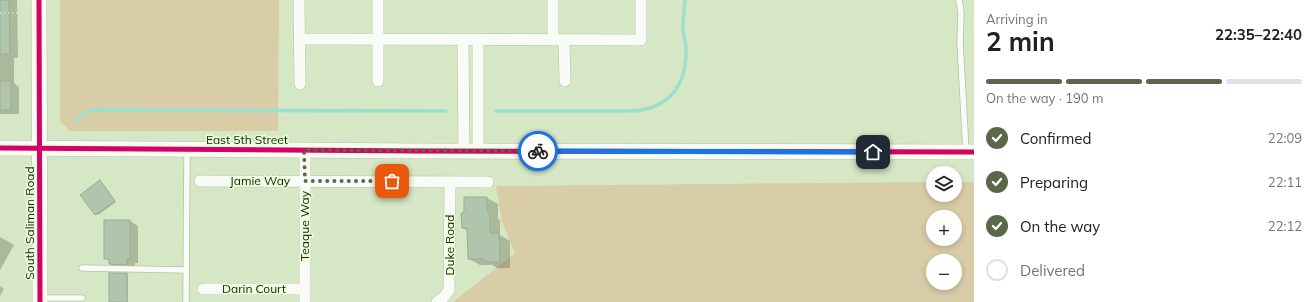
<!DOCTYPE html>
<html lang="en">
<head>
<meta charset="utf-8">
<style>
	:root { --surface:#fff; --page:#f6f6f6; --text:#202124; --muted:#757577; --line:#e0e0e0; --accent:#5a674b }
	body { margin:0; font-family:Mulish,sans-serif; background:var(--page); color:var(--text); height:100vh; display:flex; flex-direction:column; font-size:15px; white-space:nowrap }
	* { box-sizing:border-box; margin:0 }
	p { font-size:13px; color:var(--muted) }
	.icon { flex:none; width:22px; height:22px; fill:none; stroke:currentColor; stroke-width:2; stroke-linecap:round; stroke-linejoin:round }
	.map { position:relative; flex:1; overflow:hidden }
	.panel { display:flex; flex-direction:column; background:var(--surface); width:340px }
	.panel>* { flex:none }
	.buttons { position:absolute; left:926px; top:166px; display:grid; gap:8px }
	.buttons a { display:grid; place-items:center; width:36px; height:36px; border-radius:50%; background:var(--surface); box-shadow:0 2px 6px #0003; font-size:20px }
	.pin { position:absolute; display:grid; place-items:center; width:34px; height:34px; color:#fff; margin:-17px; border-radius:8px; box-shadow:0 2px 6px #0006 }
	.courier { position:absolute; display:grid; place-items:center; width:40px; height:40px; margin:-20px; border:3px solid #1a73e8; border-radius:50%; background:#fff; color:#222; box-shadow:0 1px 5px #0007 }
	.headline em { font-style:normal; font-weight:700 }
	.headline div { display:flex; flex-direction:column-reverse }
	.headline { display:flex; align-items:center; justify-content:space-between; height:68px; padding:0 12px }
	h1 { font-size:26px; font-weight:700; line-height:30px }
	.bar { display:grid; grid-template-columns:repeat(4,1fr); gap:6px 4px; align-content:center; height:48px; padding:0 12px }
	.bar i { height:5px; border-radius:3px; background:var(--line) }
	.bar .active { background:var(--accent) }
	.bar p { grid-column:span 4 }
	ol { padding:0 12px; list-style:none }
	li { display:flex; align-items:center; gap:12px; height:44px }
	li p { margin-inline-start:auto }
	li .icon { padding:4px; border-radius:50%; background:var(--accent); color:#fff; stroke-width:4 }
	li:last-child { color:var(--muted) }
	li i { width:22px; height:22px; border:2px solid var(--line); border-radius:50% }
	main { display:flex; flex:1; min-height:0 }
	.map>svg:first-child { display:block }
	.green { fill:#d9cda7; fill-rule:evenodd }
	.shadow { fill:#0003 }
	.lines { fill:none; stroke-linecap:round; stroke-linejoin:round }
	.stream { stroke:#9edecf; stroke-width:3.5 }
	.building { fill:#b1c5ac; stroke:#9aae95 }
	.lane-casing { stroke:#b4c2a6; stroke-width:7 }
	.street-casing { stroke:#b4c2a6; stroke-width:12 }
	.secondary-casing { stroke:#b4c2a6; stroke-width:16 }
	.path { stroke:#d5dbd0; stroke-width:2; stroke-dasharray:1 3; stroke-linecap:butt }
	.lane { stroke:#f9fbf6; stroke-width:5.5 }
	.street { stroke:#f9fbf6; stroke-width:11 }
	.secondary { stroke:#f9fbf6; stroke-width:15 }
	.cycleway-casing { stroke:#e9fed7; stroke-width:8 }
	.cycleway { stroke:#d6006c; stroke-width:5 }
	.done { stroke:#5a674b; stroke-width:4; stroke-dasharray:0 7.2 }
	.route { stroke:#1a73e8; stroke-width:5 }
	.labels { text-anchor:middle; stroke-width:3; stroke-linejoin:round; paint-order:stroke }
	.street-label { font-size:12px; fill:#17220a; stroke:#e9fed7 }
</style>
</head>
<body>
<main>
<div class="map">
<svg width="974" height="302" viewBox="0 0 974 302">
	<rect width="100%" height="100%" fill="#d5e7c4"/>
	<g class="green">
		<path d="M60 0H279L278 131H70L60 121Z"/>
		<path d="M933 182V195H955V182H974V302H453L515 253 502 222 496 186ZM933 217H955V239H933ZM933 261H955V283H933Z"/>
	</g>
	<g class="shadow">
		<path d="M0 0H17L18 58H14V83L19 87V114H0Z"/>
		<path d="M102 183 116 202 98 215 96 214Z"/>
		<path d="M487 198 498 204V219L500 220V235L510 241V268H497L492 265H480L469 259 468 231 463 228Z"/>
		<path d="M105 221H130L138 226V263H135V269H118L110 264V261L105 258Z"/>
		<path d="M0 237 14 245 0 270Z"/>
		<path d="M126 274 128 275V302H110Z"/>
		<path d="M0 286 4 289 0 296Z"/>
	</g>
	<g class="lines">
		<g class="stream">
			<path d="M496 111H630C668 110 687 86 686 49 686 43 684 37 683 31 683 21 684 10 685 0"/>
			<path d="M77 120 87 111 96 110 446 111"/>
		</g>
	</g>
	<g class="building">
		<path d="M0 0H9L10 54H0Z"/>
		<rect x="0" y="81" width="11" height="29"/>
		<path d="M100 180 115 201 95 215 80 195Z"/>
		<path d="M464 197H487V211L490 213V233H499L500 262H485L483 259H468L467 228H462L461 214 464 211Z"/>
		<path d="M104 220H130V259H127V265L109 264V259H104Z"/>
		<rect x="109" y="273" width="18" height="29"/>
	</g>
	<g class="lines">
		<g class="lane-casing">
			<g id="lane">
				<path d="M959 0 961 13 960 42 966 152"/>
				<path d="M82 268 186 270"/>
				<path d="M40 298H82"/>
				<path d="M186 302 187 150"/>
			</g>
		</g>
		<g class="street-casing">
			<g id="street">
				<path d="M299 0 300 84"/>
				<path d="M378 0V81"/>
				<path d="M300 39 641 40V0"/>
				<path d="M463 40 464 151"/>
				<path d="M478 40V151"/>
				<path d="M553 40V0"/>
				<path d="M564 40 565 81"/>
				<path d="M305 151V302"/>
				<path d="M200 181 488 182"/>
				<path d="M203 289H305"/>
				<path d="M437 302 444 297 449 290 450 182"/>
			</g>
		</g>
		<g class="secondary-casing">
			<g id="secondary">
				<path d="M39 0 40 302"/>
				<path d="M0 148 419 151 974 152"/>
			</g>
		</g>
		<path class="path" d="M0 13H20"/>
		<use href="#lane" class="lane"/>
		<use href="#street" class="street"/>
		<use href="#secondary" class="secondary"/>
		<g class="cycleway-casing">
			<g id="cycleway">
				<path d="M39 0 40 302"/>
				<path d="M0 148 419 151 974 152"/>
			</g>
		</g>
		<use href="#cycleway" class="cycleway"/>
	</g>
	<g class="lines">
		<path class="done" d="M392 181H305L304 150 538 151"/>
		<path class="route" d="M538 151 873 152"/>
	</g>
	<g class="labels">
		<g class="street-label">
			<text x="247" y="144">East 5th Street</text>
			<text x="260" y="185">Jamie Way</text>
			<text transform="translate(30 223) rotate(-90)" y="4">South Saliman Road</text>
			<text transform="translate(305 226) rotate(-90)" y="4">Teaque Way</text>
			<text transform="translate(450 245) rotate(-90)" y="4">Duke Road</text>
			<text x="254" y="293">Darin Court</text>
		</g>
	</g>
</svg>
<div class="buttons">
<a><svg class="icon" aria-label="layers" viewBox="0 0 24 24"><path d="M12 4l9 5-9 5-9-5zM3 14l9 5 9-5"/></svg></a>
<a>+</a>
<a>−</a>
</div>
<div class="pin" style="left:392px;top:181px;background:#ea580c"><svg class="icon" aria-label="bag" viewBox="0 0 24 24"><path d="M5 8h14l-1 12H6zM9 8a3 3 0 0 1 6 0"/></svg></div>
<div class="pin" style="left:873px;top:152px;background:#1f2937"><svg class="icon" aria-label="home" viewBox="0 0 24 24"><path d="M3 11l9-7 9 7M6 9v11h12V9"/></svg></div>
<div class="courier" style="left:538px;top:151px"><svg class="icon" aria-label="bike" viewBox="0 0 24 24"><circle cx="6" cy="16" r="4"/><circle cx="18" cy="16" r="4"/><path d="M6 16l4-8h5l3 8M10 8l3 8H6M13 5h3"/></svg></div>
</div>
<section class="panel">
<div class="headline"><div><h1>2 min</h1><p>Arriving in</p></div><em>22:35–22:40</em></div>
<div class="bar"><i class="active"></i><i class="active"></i><i class="active"></i><i></i><p>On the way · 190 m</p></div>
<ol>
<li><svg class="icon" aria-label="check" viewBox="0 0 24 24"><path d="M5 12l5 5 9-10"/></svg>Confirmed<p>22:09</p></li>
<li><svg class="icon" aria-label="check" viewBox="0 0 24 24"><path d="M5 12l5 5 9-10"/></svg>Preparing<p>22:11</p></li>
<li><svg class="icon" aria-label="check" viewBox="0 0 24 24"><path d="M5 12l5 5 9-10"/></svg>On the way<p>22:12</p></li>
<li><i></i>Delivered</li>
</ol>
</section>
</main>
</body>
</html>
